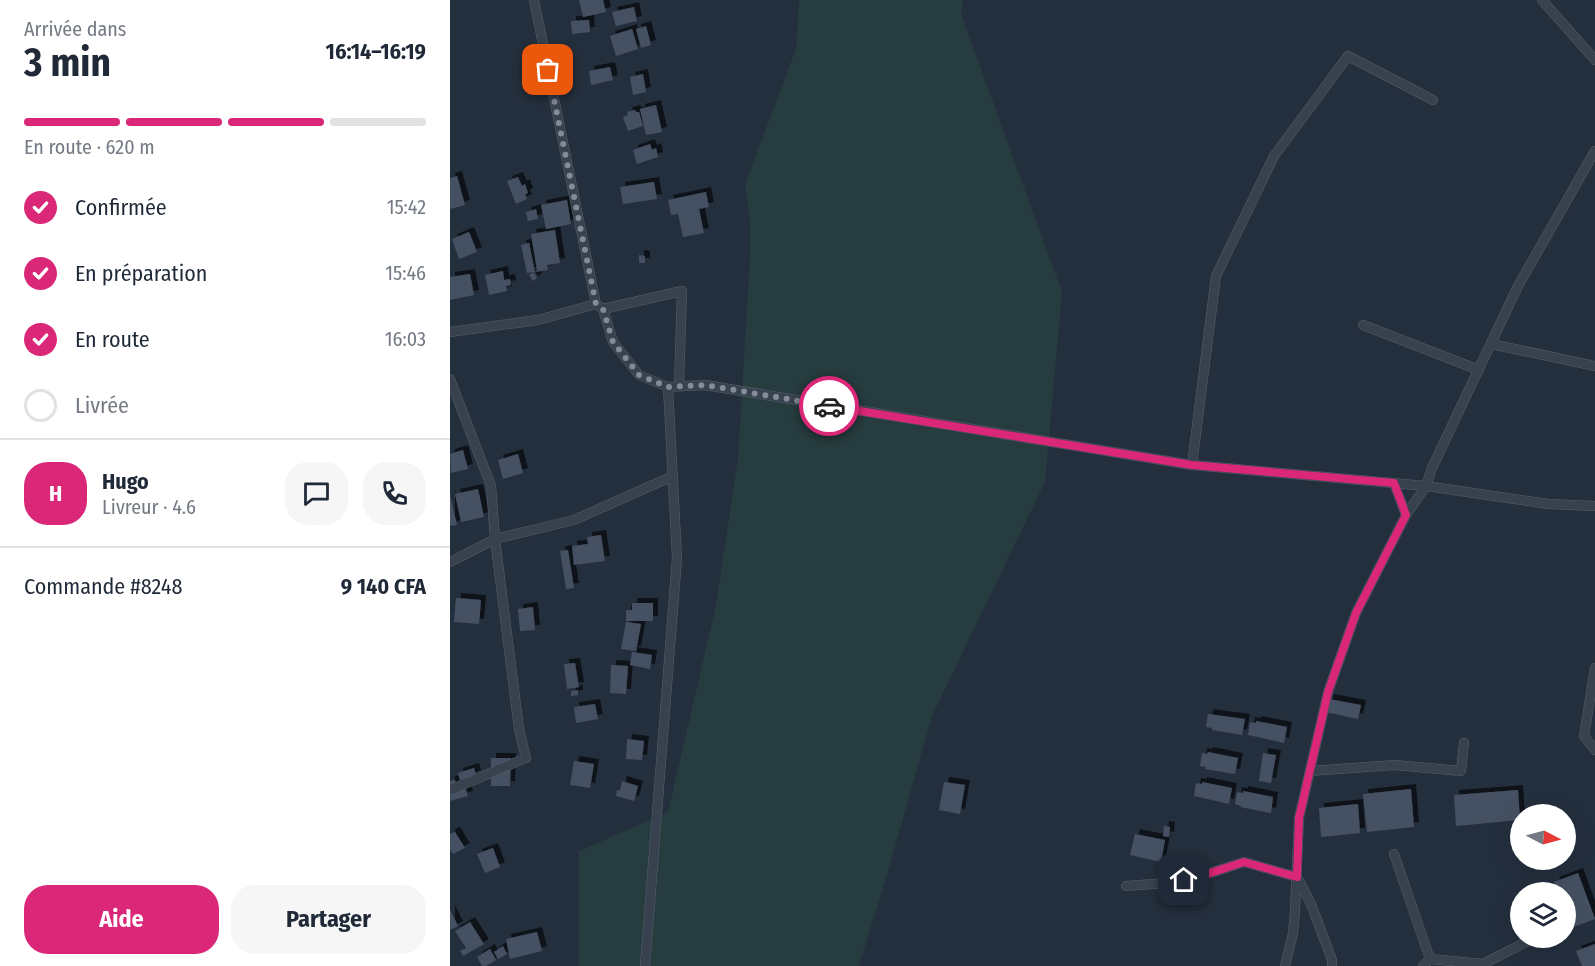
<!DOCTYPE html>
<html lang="fr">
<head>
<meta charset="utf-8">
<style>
	:root { --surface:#fff; --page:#f6f6f7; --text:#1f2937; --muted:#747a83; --line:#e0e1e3; --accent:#db2777 }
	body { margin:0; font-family:"Fira Sans Condensed",sans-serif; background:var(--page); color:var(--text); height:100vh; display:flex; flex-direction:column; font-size:22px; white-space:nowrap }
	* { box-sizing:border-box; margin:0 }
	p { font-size:20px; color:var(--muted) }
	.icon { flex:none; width:33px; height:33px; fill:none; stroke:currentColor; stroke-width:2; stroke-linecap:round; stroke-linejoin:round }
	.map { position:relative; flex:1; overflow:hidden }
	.details { display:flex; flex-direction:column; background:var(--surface); width:450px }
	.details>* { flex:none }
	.needle { width:39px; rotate:96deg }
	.fabs { position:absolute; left:1060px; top:804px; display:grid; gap:12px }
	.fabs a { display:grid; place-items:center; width:66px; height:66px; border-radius:50%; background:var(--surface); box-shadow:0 6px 24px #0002; font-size:30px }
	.pin { position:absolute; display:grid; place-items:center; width:51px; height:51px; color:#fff; margin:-26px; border-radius:12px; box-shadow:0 3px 9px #0006 }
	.courier { position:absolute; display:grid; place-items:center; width:60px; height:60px; margin:-30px; border:4px solid #db2777; border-radius:50%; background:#fff; color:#222; box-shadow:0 2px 8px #0007 }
	.summary em { font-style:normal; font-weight:700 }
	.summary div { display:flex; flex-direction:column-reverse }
	.summary { display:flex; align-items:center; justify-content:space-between; height:102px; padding:0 24px }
	h1 { font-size:39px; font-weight:700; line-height:45px }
	.bar { display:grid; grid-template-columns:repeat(4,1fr); gap:9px 6px; align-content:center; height:72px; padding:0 24px }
	.bar i { height:8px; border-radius:4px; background:var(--line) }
	.bar .current { background:var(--accent) }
	.bar p { grid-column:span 4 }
	.line { display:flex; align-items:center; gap:15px; padding:0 24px; border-top:2px solid var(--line) }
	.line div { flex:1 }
	.round { display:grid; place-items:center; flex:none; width:63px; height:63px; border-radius:24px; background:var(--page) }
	ol { padding:0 24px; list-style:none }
	li { display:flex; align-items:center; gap:18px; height:66px }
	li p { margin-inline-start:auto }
	li .icon { padding:6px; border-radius:50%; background:var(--accent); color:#fff; stroke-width:4 }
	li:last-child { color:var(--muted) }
	li i { width:33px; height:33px; border:3px solid var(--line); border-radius:50% }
	.cta { display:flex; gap:12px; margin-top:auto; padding:12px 24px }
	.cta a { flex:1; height:69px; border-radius:24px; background:var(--accent); color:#fff; font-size:24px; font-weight:700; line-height:69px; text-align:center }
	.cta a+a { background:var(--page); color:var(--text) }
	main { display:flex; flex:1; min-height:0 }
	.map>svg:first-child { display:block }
	.green { fill:#263c3f }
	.building { fill:#455162; filter:url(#shadow) }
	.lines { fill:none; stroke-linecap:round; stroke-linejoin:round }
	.street-casing { stroke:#565f6c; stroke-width:10 }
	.street { stroke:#38414e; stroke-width:9 }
	.done { stroke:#828b98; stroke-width:6; stroke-dasharray:0 10.8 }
	.route { stroke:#db2777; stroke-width:8 }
</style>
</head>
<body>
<main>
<section class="details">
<div class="summary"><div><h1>3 min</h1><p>Arrivée dans</p></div><em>16:14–16:19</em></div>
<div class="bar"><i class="current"></i><i class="current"></i><i class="current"></i><i></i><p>En route · 620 m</p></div>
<ol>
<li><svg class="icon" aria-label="check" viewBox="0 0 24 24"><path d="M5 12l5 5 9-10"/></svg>Confirmée<p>15:42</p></li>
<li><svg class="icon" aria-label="check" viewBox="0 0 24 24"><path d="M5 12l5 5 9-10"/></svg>En préparation<p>15:46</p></li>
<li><svg class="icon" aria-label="check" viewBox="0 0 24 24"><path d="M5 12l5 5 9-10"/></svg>En route<p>16:03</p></li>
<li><i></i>Livrée</li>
</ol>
<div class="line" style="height:108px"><b class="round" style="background:var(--accent);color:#fff">H</b><div><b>Hugo</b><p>Livreur · 4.6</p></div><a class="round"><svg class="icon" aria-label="chat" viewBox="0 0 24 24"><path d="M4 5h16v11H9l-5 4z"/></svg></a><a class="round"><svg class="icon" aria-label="phone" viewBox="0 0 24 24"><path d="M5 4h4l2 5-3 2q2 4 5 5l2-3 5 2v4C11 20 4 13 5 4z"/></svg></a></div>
<div class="line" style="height:78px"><div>Commande #8248</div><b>9 140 CFA</b></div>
<div class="cta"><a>Aide</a><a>Partager</a></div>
</section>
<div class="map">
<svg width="1145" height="966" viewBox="0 0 1145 966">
	<defs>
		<filter id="shadow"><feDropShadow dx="5" dy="-5" stdDeviation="0" flood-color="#0009"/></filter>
	</defs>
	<rect width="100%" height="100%" fill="#242f3e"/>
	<path class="green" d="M349 0H513L511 14 612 292 595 482 482 716 439 868 409 966H129V851L218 812 266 605 288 458 300 258V221L295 184 346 49Z"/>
	<g class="building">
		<path d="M129 0H153L156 12 133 17Z"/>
		<path d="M184 7 187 21 166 26 162 12Z"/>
		<path d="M139 20 140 32 122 34 121 21Z"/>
		<path d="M196 26 201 45 191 48 186 29Z"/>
		<path d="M182 29 188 49 166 56 160 36Z"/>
		<path d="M160 67 163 80 141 85 139 71Z"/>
		<path d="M193 74 196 92 183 95 180 77Z"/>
		<path d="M206 105 212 132 196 135 190 109Z"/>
		<path d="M185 110 186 112H189L193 126 178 131 173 117 178 115 177 112Z"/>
		<path d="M200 144 202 150 206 148 208 157 187 164 183 150Z"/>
		<path d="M7 176 15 205 0 209V178Z"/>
		<path d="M68 177 72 186 75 184 78 193 75 194 77 199 66 204 57 181Z"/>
		<path d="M204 182 207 199 173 204 170 187Z"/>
		<path d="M256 192 259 207 249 209 254 233 233 237 228 214 221 215 218 200Z"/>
		<path d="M117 200 121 224 96 229 91 205Z"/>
		<path d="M86 209 88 219 78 221 76 212Z"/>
		<path d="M105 230 110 263 97 265 98 270 84 272 87 278 83 281 79 275 84 272 77 273 71 245 79 243 85 272 87 270 81 234Z"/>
		<path d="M19 232 27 252 9 259 2 239Z"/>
		<path d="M189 255 195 256V263H189Z"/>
		<path d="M53 271 54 280 60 279 61 285 56 286 57 291 39 295 35 275Z"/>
		<path d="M20 274 24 295 0 300V277Z"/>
		<path d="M13 450 18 469 1 473 0 454Z"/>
		<path d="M68 454 73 473 53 479 48 460Z"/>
		<path d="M28 489 34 517 11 522 5 494Z"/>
		<path d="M0 495 7 525 0 526Z"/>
		<path d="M151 535 155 561 124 565 122 546 138 544 137 537Z"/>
		<path d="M118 550 124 588 116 589 110 551Z"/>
		<path d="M6 598 31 600 29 624 4 622Z"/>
		<path d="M182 603H203V621H176V610H182Z"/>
		<path d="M83 607 85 630 70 631 68 609Z"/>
		<path d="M176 622 191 624 186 651 171 649Z"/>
		<path d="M182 652 202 655 200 669 180 665Z"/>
		<path d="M125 663 129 687 117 689 114 664Z"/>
		<path d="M161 665 178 666 176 694 160 693Z"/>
		<path d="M128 690V695L121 696V691Z"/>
		<path d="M879 699 911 705 908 719 876 712Z"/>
		<path d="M145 704 148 719 126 723 124 707Z"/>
		<path d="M758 714 795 719 792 735 762 730V728L756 727Z"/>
		<path d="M806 721 837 727 834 743 798 735 800 722 806 723Z"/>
		<path d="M177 739 194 741 192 760 176 759Z"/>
		<path d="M758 752 788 758 785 774 755 769 756 767 750 766 752 753 757 754Z"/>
		<path d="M813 753 826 755 821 783 809 781Z"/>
		<path d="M41 758H61L60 786H41Z"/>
		<path d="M124 761 144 764 140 788 120 785Z"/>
		<path d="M24 768 26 775 10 780 8 773Z"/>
		<path d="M5 780 6 783 13 780 18 796 0 801V781Z"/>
		<path d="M172 781 188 786 184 801 166 796 167 790 170 791Z"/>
		<path d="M494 782 515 785 510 814 489 810Z"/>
		<path d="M752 782 782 788 779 804 744 796 746 783 752 784Z"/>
		<path d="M961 789 964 827 917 832 913 794Z"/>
		<path d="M1068 790 1070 820 1006 826 1004 795Z"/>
		<path d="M793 791 823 797 821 813 790 807 791 806 785 804 787 792 793 793Z"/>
		<path d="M908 804 910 833 871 837 869 808Z"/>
		<path d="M714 826 720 827 719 837 713 836Z"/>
		<path d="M5 832 15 848 3 854 0 849V834Z"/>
		<path d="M685 834 715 840 711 862 680 855Z"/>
		<path d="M43 848 50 867 35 873 27 854Z"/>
		<path d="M1128 873 1145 919 1121 928 1116 914V892H1108L1104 882Z"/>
		<path d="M0 910 8 926 0 930Z"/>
		<path d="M20 922 34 944 13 956 10 951 16 948 5 931Z"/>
		<path d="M87 932 92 951 60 959 56 939Z"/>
		<path d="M1145 944V966H1132L1126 951Z"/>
		<path d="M53 946 57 954 48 959 44 952Z"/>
		<path d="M40 949 46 960 36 966H32L27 957Z"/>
	</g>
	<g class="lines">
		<g class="street-casing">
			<g id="street">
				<path d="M84 0 146 304 153 309 163 342 189 375 218 387 227 558 195 966"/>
				<path d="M1092 0 1145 60"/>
				<path d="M153 309 232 291 229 386"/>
				<path d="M913 325 1029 370"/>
				<path d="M0 332 88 320 146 304"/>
				<path d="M1041 344 1145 366"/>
				<path d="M0 379 41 486 45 539 69 729 76 758 0 790"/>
				<path d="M218 387 255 385 742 465 976 486 1098 504 1145 506"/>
				<path d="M742 465 766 276 824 156 898 56 983 100"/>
				<path d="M944 483 956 515"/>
				<path d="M0 562 45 539 124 520 223 476"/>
				<path d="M1145 668 1134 736 1145 750"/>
				<path d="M860 771 945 765 1011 771 1014 743"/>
				<path d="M944 854 980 959 973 966"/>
				<path d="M676 886 717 883 751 876 794 862 847 877 861 904 882 960V966"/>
				<path d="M980 959 1033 964 1084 938"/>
				<path d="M835 966 843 933 845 911 849 818 878 692 906 613 956 515 976 486 982 468 1068 286 1145 151"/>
			</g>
		</g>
		<use href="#street" class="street"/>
	</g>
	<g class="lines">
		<path class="done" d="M98 70 146 304 153 309 163 342 189 375 218 387 255 385 379 406"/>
		<path class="route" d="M379 406 742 465 944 483 956 515 906 613 878 692 849 818 847 877 794 862 751 876 734 880"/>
	</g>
</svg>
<div class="fabs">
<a><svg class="needle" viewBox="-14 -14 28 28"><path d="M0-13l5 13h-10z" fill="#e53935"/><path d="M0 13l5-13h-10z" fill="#747a83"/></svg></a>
<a><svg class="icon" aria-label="layers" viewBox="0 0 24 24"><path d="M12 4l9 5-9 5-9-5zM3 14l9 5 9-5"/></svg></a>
</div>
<div class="pin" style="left:98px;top:70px;background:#ea580c"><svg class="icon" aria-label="bag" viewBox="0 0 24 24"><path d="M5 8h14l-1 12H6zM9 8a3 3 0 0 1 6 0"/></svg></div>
<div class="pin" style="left:734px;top:880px;background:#1f2937"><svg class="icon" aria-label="home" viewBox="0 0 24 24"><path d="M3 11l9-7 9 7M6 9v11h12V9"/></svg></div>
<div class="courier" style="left:379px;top:406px"><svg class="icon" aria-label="car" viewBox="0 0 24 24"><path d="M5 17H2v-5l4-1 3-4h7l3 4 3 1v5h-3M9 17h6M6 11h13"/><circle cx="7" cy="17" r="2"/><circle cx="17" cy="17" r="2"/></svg></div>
</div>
</main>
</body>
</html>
